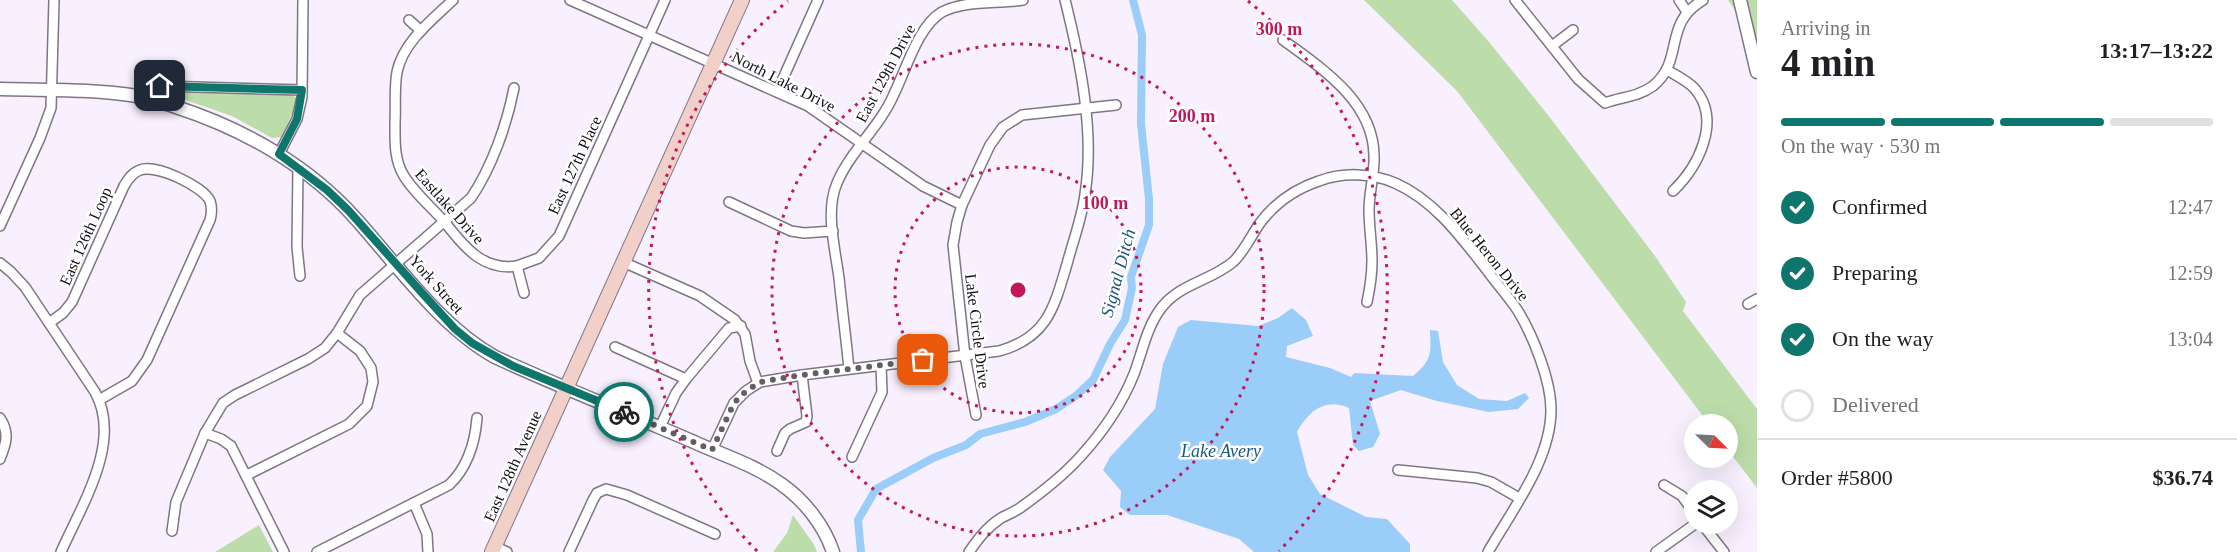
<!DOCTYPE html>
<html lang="en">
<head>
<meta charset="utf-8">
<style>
	:root { --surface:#fff; --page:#f2f2f2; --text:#202124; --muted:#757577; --line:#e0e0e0; --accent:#0f766e }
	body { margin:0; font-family:"Times New Roman",serif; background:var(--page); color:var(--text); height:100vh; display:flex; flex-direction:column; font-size:22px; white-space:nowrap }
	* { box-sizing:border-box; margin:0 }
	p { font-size:20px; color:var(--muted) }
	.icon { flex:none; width:33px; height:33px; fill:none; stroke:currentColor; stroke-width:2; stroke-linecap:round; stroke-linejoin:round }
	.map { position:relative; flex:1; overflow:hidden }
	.panel { display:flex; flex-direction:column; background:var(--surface); width:480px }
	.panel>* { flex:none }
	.needle { width:39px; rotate:114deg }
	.tools { position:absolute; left:1684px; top:414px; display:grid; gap:12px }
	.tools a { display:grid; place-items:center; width:54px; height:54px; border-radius:50%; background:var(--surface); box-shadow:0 6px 24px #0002; font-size:30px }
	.pin { position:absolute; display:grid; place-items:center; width:51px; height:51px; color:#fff; margin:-26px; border-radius:12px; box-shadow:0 3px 9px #0006 }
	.courier { position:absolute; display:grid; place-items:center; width:60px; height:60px; margin:-30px; border:4px solid #0f766e; border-radius:50%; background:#fff; color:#222; box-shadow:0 2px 8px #0007 }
	.head em { font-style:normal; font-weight:800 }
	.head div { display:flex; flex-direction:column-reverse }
	.head { display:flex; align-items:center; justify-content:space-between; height:102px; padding:0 24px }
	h1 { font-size:39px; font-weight:800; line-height:45px }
	.bar { display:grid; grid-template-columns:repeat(4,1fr); gap:9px 6px; align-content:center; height:72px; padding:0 24px }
	.bar i { height:8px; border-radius:4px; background:var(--line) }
	.bar .current { background:var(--accent) }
	.bar p { grid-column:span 4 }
	.line { display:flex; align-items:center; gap:15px; padding:0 24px; border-top:2px solid var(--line) }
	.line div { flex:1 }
	ol { padding:0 24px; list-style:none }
	li { display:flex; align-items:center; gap:18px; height:66px }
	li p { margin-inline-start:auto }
	li .icon { padding:6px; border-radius:50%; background:var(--accent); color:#fff; stroke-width:4 }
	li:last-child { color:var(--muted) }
	li i { width:33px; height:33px; border:3px solid var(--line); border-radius:50% }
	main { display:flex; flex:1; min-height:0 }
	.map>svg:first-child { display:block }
	.green { fill:#bcddaa }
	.water { fill:#9acdf8 }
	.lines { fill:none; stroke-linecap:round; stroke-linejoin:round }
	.canal { stroke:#9acdf8; stroke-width:8 }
	.minor-casing { stroke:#7f7685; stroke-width:12 }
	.tertiary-casing { stroke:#7f7685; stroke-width:15 }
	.secondary-casing { stroke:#7f7685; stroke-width:16 }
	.minor { stroke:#fff; stroke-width:9 }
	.tertiary { stroke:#fff; stroke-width:12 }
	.secondary { stroke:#f0d0c8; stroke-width:14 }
	.done { stroke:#625e66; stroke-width:6; stroke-dasharray:0 10.8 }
	.route { stroke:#0f766e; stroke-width:8 }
	.ring { fill:none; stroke:#c2185b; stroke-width:3; stroke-dasharray:3 6 }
	.labels { text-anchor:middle; stroke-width:5; stroke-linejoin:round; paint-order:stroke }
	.street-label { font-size:16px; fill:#120f14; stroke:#fff }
	.water-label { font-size:18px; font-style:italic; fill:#1e5780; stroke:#fff }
	.centre { fill:#c2185b; stroke:#fff; stroke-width:3 }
	.ring-label { font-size:18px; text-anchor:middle; font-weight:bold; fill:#c2185b; stroke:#fff; stroke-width:5; stroke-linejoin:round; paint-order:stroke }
</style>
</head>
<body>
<main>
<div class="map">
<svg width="1757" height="552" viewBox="0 0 1757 552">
	<rect width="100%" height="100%" fill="#f8f0fe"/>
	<g class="green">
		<path d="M1364 0H1452L1489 42 1548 115 1655 256 1686 302 1683 311 1757 409V488L1728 450V424H1709L1457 91Z"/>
		<path d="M1728 0H1757V42Z"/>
		<path d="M167 91 290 94 296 98V104L282 137 272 138 232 116 168 94Z"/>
		<path d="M793 515 813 543 817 552H773L787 533Z"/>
		<path d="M259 525 273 552H215Z"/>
	</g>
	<path class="water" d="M1292 308 1306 320 1313 336 1287 346 1286 357 1330 368 1351 377 1354 373 1413 376C1432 360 1431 354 1430 330L1438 331 1443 362 1457 385 1479 399 1507 401 1525 393 1529 398 1518 409 1489 412 1437 401 1401 390 1370 401 1380 434 1373 447 1359 451 1353 445 1349 408C1325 397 1308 412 1297 432L1308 475 1320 494 1366 517 1387 519 1410 544V552H1254L1239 539 1167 515H1130L1120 507 1121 491 1103 470 1110 457 1155 409 1163 364 1178 327 1191 320 1258 326 1278 318Z"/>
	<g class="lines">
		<path class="canal" d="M861 552 858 520 876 489 933 458 966 445 980 434 1025 422 1056 409 1077 395 1093 380 1110 344 1125 320 1132 288 1131 277 1149 225V199L1141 124 1142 35 1133 0"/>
		<g class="minor-casing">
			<g id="minor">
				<path d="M453 0C432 20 403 42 397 72 394 88 396 106 395 123 395 141 394 160 404 176 415 194 433 208 447 225 465 248 484 271 517 266"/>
				<path d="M570 0 808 106 923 186 962 205"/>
				<path d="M1515 0 1578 79 1605 103C1621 97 1638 97 1653 86 1685 60 1662 24 1703 0"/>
				<path d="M1679 0 1687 12"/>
				<path d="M409 20 421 31"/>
				<path d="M1283 40C1321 68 1373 101 1374 155 1375 172 1369 192 1369 210 1369 227 1372 244 1372 261 1372 274 1370 288 1367 302"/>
				<path d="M1552 46 1573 30"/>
				<path d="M1667 70C1677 76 1688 81 1695 89 1722 121 1698 167 1673 191"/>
				<path d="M777 92 818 0"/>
				<path d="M139 96 160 86 302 90"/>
				<path d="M279 154 297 119 302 97 303 0"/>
				<path d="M298 168 297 247 300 276"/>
				<path d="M729 202 791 231 804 233 833 231"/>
				<path d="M0 226 40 138 51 108 54 0"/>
				<path d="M623 262 700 296 735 320 745 334 750 361 758 383"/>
				<path d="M0 263 11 272 25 287 95 392C123 442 81 506 61 552"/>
				<path d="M524 293 517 266 539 258 559 236 665 0"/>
				<path d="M1748 304 1757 299"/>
				<path d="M49 323 63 313 72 302 124 186C128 179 132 173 140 170 156 164 203 186 210 201 212 207 212 213 210 220L147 360 132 381 99 400"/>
				<path d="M615 347 686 379"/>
				<path d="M849 369C846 338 842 308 839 278 835 248 825 211 837 183 851 150 880 127 894 94 906 70 918 26 942 12 965 0 997 4 1023 0"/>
				<path d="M976 415 965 356 953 245 957 222 962 205 990 145 1003 127 1022 115 1116 105"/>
				<path d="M0 418C10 433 6 444 0 459"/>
				<path d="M660 427 676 393 686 379 729 328 741 326"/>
				<path d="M205 433 221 439 231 446 284 552"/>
				<path d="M712 450 734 403 746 391 760 382 802 375 999 351C1047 338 1054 308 1067 264 1073 241 1082 218 1085 194 1095 132 1080 60 1065 0"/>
				<path d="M777 451 785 433 790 429 806 422 807 416 802 375"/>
				<path d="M852 457 882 392 881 365"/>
				<path d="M1398 470 1477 478 1491 482 1519 498"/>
				<path d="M247 475 349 424 367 406 373 382 371 368 360 351 337 333"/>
				<path d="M1664 485 1682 496 1695 514"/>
				<path d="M414 503 427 534 428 552"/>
				<path d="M1702 524 1724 552"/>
				<path d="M172 531 176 502 205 433 223 403 235 395 308 359 325 348 337 333 360 295 471 198C492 167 507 124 514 88"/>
				<path d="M494 546 507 552"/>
				<path d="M317 552 449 485C468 467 475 443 477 418"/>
				<path d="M569 552 593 500 597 493 606 489 627 495 715 534"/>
				<path d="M969 552C978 539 987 527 1001 518 1007 515 1014 512 1020 508 1041 493 1062 477 1080 457 1102 433 1122 404 1134 374 1142 353 1146 330 1159 311 1177 284 1209 282 1233 262 1244 252 1251 236 1260 223 1275 203 1295 189 1319 181 1343 172 1372 173 1395 183 1434 200 1461 237 1486 269 1496 283 1508 296 1518 311 1533 336 1551 380 1551 410 1551 460 1512 510 1488 552"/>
				<path d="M1656 552 1695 524"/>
			</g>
		</g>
		<g class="tertiary-casing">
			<g id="tertiary">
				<path d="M1740 0 1757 72"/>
				<path d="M0 89C45 90 92 89 137 96 150 98 163 103 176 107 244 129 309 166 356 219 398 266 440 326 495 357 560 387 627 413 694 442 722 455 755 465 781 484 804 500 824 525 833 552"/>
			</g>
		</g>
		<g class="secondary-casing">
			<path id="secondary" d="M492 552 742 0"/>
		</g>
		<use href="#minor" class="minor"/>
		<use href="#tertiary" class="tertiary"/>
		<use href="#secondary" class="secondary"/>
	</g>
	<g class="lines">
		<path class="done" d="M624 412 712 450 734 403 746 391 760 382 802 375 923 360"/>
		<path class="route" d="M160 86 302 90 297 119 279 154 327 190 348 210 423 294 455 329 472 343 513 366 624 412"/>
	</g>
	<g class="ring">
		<circle cx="1018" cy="290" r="123"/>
		<circle cx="1018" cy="290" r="246"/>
		<path d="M757 551A369 369 0 0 1 788 1M1248 1A369 369 0 0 1 1279 551"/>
	</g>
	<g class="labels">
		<g class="street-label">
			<text transform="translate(885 73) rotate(-62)" y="6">East 129th Drive</text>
			<text transform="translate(784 81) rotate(27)" y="6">North Lake Drive</text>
			<text transform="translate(574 165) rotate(-65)" y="6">East 127th Place</text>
			<text transform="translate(450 206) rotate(48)" y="6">Eastlake Drive</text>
			<text transform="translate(85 236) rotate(-66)" y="6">East 126th Loop</text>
			<text transform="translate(1490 254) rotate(51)" y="6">Blue Heron Drive</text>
			<text transform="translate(437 284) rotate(48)" y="6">York Street</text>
			<text transform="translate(978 331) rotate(83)" y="6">Lake Circle Drive</text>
			<text transform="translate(512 466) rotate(-66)" y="6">East 128th Avenue</text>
		</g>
		<g class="water-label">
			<text transform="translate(1118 273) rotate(-75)" y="6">Signal Ditch</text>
			<text x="1221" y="457">Lake Avery</text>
		</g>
	</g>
	<circle cx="1018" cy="290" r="9" class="centre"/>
	<g class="ring-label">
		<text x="1279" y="35">300 m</text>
		<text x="1192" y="122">200 m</text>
		<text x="1105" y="209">100 m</text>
	</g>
</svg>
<div class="tools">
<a><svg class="needle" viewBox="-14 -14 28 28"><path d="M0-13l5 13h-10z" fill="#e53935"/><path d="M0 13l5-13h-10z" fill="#757577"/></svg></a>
<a><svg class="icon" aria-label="layers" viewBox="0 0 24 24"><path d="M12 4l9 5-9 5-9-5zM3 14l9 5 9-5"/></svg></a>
</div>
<div class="pin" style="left:923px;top:360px;background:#ea580c"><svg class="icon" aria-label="bag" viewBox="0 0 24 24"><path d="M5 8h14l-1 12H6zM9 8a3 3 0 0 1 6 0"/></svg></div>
<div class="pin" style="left:160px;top:86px;background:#1f2937"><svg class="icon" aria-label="home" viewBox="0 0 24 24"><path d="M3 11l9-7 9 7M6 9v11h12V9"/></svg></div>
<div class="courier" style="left:624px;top:412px"><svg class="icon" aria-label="bike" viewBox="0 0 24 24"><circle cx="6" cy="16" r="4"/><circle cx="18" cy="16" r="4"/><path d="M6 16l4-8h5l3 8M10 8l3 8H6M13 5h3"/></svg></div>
</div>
<section class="panel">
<div class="head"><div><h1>4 min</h1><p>Arriving in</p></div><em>13:17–13:22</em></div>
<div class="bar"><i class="current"></i><i class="current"></i><i class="current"></i><i></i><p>On the way · 530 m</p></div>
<ol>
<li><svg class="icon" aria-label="check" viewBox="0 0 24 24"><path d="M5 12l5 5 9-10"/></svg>Confirmed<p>12:47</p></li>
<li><svg class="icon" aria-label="check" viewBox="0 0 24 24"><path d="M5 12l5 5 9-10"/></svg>Preparing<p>12:59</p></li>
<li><svg class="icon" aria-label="check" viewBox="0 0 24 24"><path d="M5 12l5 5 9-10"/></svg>On the way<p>13:04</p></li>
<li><i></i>Delivered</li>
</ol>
<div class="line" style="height:78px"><div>Order #5800</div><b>$36.74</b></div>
</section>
</main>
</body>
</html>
